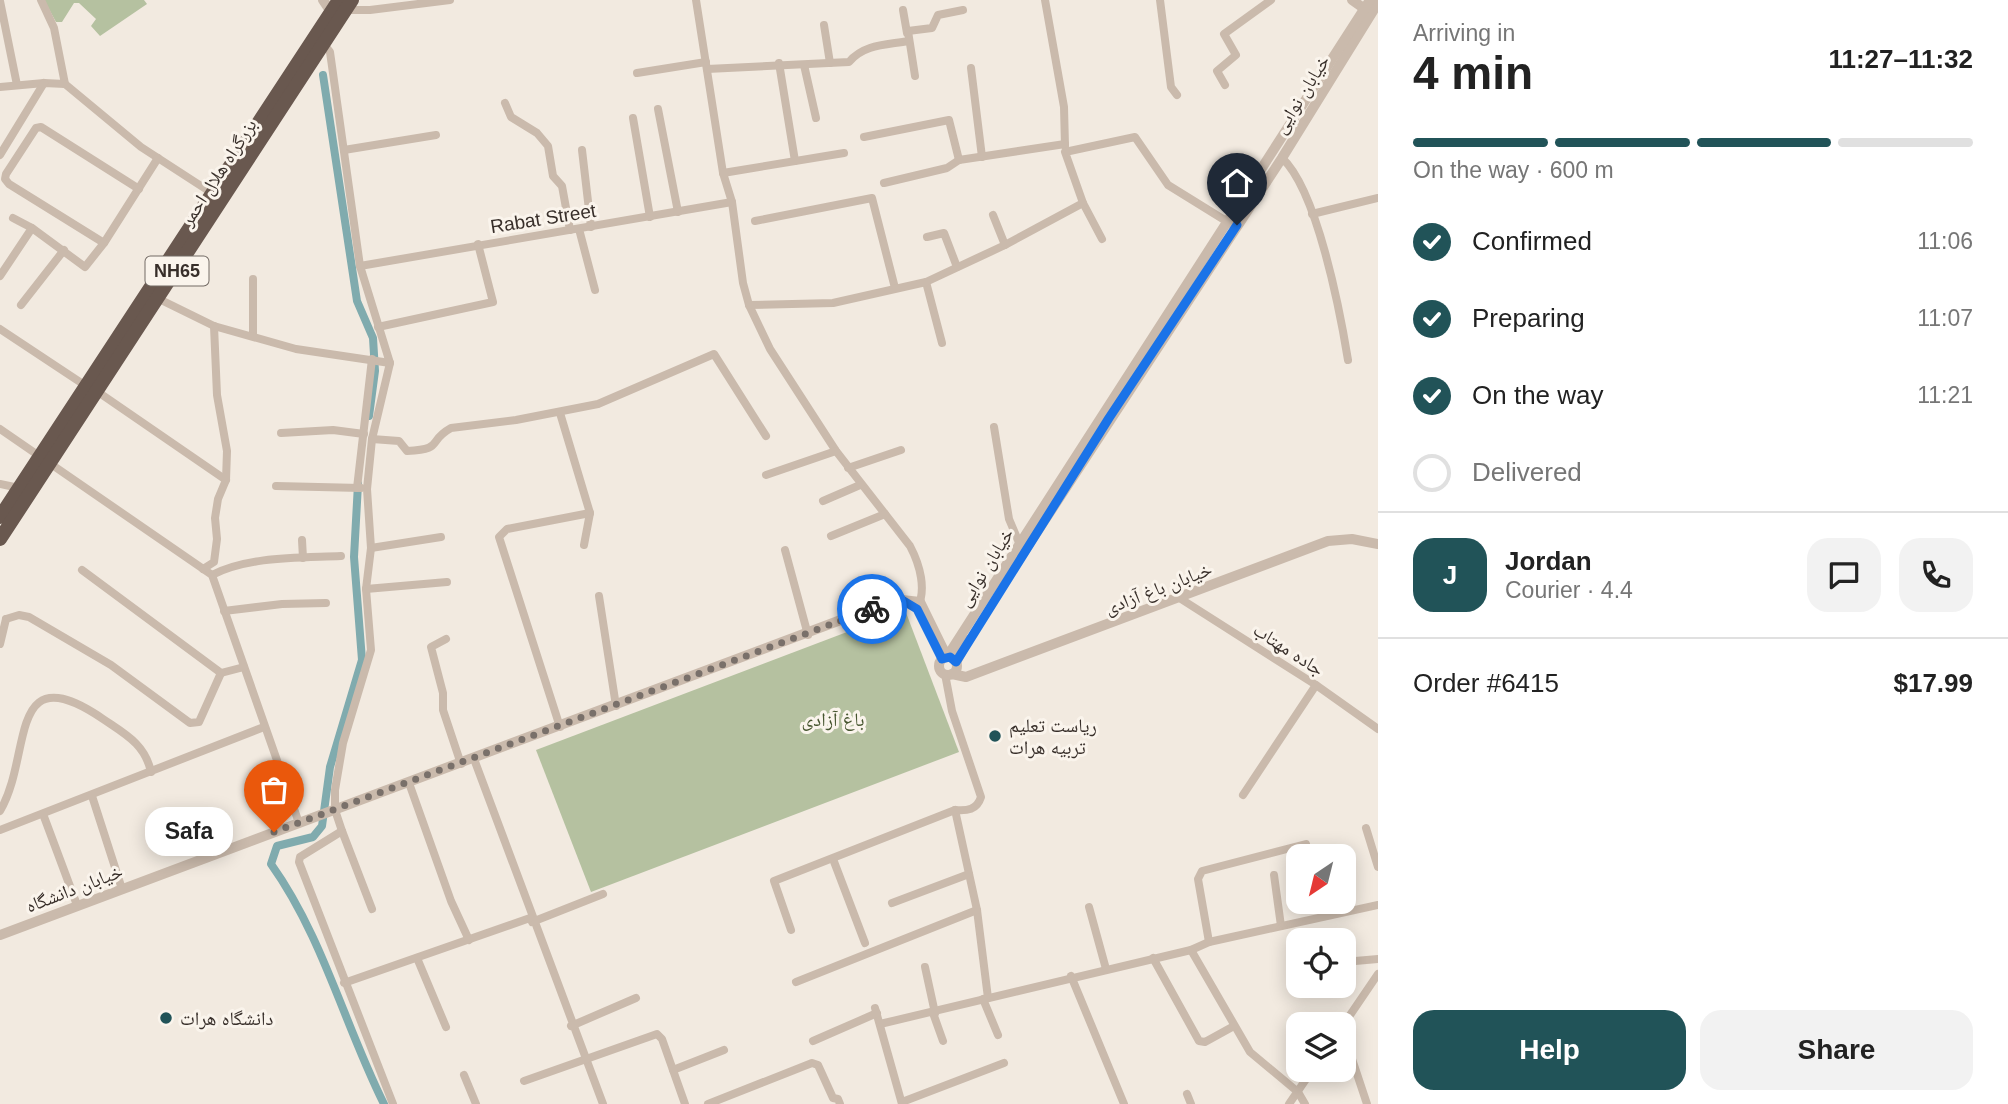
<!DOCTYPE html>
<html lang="en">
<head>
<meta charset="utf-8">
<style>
	:root { --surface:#fff; --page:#f2f2f2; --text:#222; --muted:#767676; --line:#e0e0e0; --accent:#215358 }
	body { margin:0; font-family:Helvetica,"Noto Naskh Arabic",sans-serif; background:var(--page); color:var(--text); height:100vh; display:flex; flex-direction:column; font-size:26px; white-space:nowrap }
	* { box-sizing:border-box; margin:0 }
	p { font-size:23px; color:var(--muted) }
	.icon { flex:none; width:38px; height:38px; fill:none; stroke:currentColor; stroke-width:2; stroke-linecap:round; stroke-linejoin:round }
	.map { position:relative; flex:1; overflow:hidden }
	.sheet { display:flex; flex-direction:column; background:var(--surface); width:630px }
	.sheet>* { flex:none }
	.needle { width:46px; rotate:215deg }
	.tools { position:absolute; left:1286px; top:844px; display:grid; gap:14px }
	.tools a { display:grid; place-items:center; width:70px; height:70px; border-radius:14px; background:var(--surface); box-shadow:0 4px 18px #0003; font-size:35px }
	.pin { position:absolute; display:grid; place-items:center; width:60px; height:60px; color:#fff; margin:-72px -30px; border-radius:50% 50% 50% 0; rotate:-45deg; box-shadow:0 0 7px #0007 }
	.pin .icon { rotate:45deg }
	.courier { position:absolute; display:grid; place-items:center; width:70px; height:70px; margin:-35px; border:5px solid #1a73e8; border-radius:50%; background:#fff; color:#222; box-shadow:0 2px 9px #0007 }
	.bubble { position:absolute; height:49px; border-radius:21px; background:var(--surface); box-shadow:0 4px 18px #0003; font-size:23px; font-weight:800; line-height:49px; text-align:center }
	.headline em { font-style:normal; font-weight:800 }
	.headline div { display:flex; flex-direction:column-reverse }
	.headline { display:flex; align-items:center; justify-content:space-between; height:119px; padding:0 35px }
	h1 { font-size:46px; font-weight:800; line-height:52px }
	.bar { display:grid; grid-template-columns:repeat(4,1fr); gap:10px 7px; align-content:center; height:84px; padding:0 35px }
	.bar i { height:9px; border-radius:5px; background:var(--line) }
	.bar .active { background:var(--accent) }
	.bar p { grid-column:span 4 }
	.line { display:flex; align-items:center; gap:18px; padding:0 35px; border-top:2px solid var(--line) }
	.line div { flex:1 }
	.round { display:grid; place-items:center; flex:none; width:74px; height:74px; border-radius:21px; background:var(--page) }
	ol { padding:0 35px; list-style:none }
	li { display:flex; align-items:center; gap:21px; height:77px }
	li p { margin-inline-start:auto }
	li .icon { padding:7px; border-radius:50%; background:var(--accent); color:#fff; stroke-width:4 }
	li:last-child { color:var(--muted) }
	li i { width:38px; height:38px; border:4px solid var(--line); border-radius:50% }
	.cta { display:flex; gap:14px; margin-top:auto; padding:14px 35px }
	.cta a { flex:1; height:80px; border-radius:21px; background:var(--accent); color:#fff; font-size:28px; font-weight:800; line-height:80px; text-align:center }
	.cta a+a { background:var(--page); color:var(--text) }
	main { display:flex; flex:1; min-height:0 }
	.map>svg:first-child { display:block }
	.green { fill:#b5c1a0 }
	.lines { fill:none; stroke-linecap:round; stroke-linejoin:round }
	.canal { stroke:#80abae; stroke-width:8 }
	.minor { stroke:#cabaac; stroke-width:8 }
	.tertiary { stroke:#cabaac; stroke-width:10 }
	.trunk { stroke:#69584f; stroke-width:14 }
	.done { stroke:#79706a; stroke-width:7; stroke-dasharray:0 12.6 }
	.route { stroke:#1a73e8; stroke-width:9 }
	.poi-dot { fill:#215358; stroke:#faf4ec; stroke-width:2.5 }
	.labels { text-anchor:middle; stroke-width:6; stroke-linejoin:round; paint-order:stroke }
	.shield { fill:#faf4ec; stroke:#726a64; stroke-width:2 }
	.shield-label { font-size:18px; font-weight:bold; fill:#382f2a }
	.street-label { font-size:19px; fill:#382f2a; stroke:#faf4ec }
	.park-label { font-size:19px; fill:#46552f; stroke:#faf4ec }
	.poi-label { font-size:19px; fill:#382f2a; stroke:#faf4ec; text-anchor:start }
</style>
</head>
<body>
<main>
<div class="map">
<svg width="1378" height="1104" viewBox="0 0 1378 1104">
	<rect width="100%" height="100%" fill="#f2eae0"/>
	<g class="green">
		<path d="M44 0H144L147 4 100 36 91 26 96 19 79 3H74L62 22H56Z"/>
		<path d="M905 610 959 752 591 892 536 750Z"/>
	</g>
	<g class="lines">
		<g class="canal">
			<path d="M323 75 357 301 373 338 375 371 369 416"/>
			<path d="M358 484 354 557 362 660 330 767 322 826 313 837 277 846 271 864C323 937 344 1024 384 1104"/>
		</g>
		<g class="minor">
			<path d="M41 0 54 28 65 84"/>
			<path d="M696 0 723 173 732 202 743 283 749 305 770 349 836 451 910 546C920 565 927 590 917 609"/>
			<path d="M1045 0 1064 107 1065 146"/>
			<path d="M1160 0 1171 87 1177 95"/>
			<path d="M0 1 17 85"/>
			<path d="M345 10H370L450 0"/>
			<path d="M903 10 907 33"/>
			<path d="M824 25 830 63"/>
			<path d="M323 43 330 52 360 266 390 363 372 439 367 489 371 548 366 589 371 650 343 743 335 790V810L342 831 372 909"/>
			<path d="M779 63 795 161"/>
			<path d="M804 65 816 118"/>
			<path d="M971 68 982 157"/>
			<path d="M707 69 849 62C864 44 887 45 908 41"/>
			<path d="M637 73 706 62"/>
			<path d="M915 76 908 31 932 28 938 15 963 10"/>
			<path d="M1225 85 1217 71 1236 55 1224 34 1271 0"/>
			<path d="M0 87 44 83 65 84 141 147 215 195"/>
			<path d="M505 103 511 117 537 133 548 146 553 176 562 186 570 230"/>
			<path d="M658 109 678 212"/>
			<path d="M633 118 650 217"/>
			<path d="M864 137 949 120 959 160"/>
			<path d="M344 150 436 135"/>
			<path d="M582 150 591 227"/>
			<path d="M0 155 44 83"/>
			<path d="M1282 158C1317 190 1340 311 1348 360"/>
			<path d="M723 173 844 153"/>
			<path d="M884 183 947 168 959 160 1065 144"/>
			<path d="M1083 203 1102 239"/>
			<path d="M1312 214 1378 198"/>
			<path d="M993 215 1005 245"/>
			<path d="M13 218 32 228 85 267 104 243 158 158"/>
			<path d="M755 221 872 198 895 288"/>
			<path d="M579 229 595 290"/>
			<path d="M927 237 944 233 957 267"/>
			<path d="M104 243 9 184 5 179 6 174 36 128 41 127 139 189"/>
			<path d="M360 266 732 202"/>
			<path d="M0 276 32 228"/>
			<path d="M253 279V336"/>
			<path d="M926 282 942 343"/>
			<path d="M159 299 214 326 296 349 390 363"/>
			<path d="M21 305 64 250"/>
			<path d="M749 305 833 303 926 282 1005 245 1083 203 1065 152 1135 137 1168 185 1231 224"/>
			<path d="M378 327 493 302 478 244"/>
			<path d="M0 329 86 386"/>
			<path d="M98 392 226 480"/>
			<path d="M560 413 590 513 584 545"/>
			<path d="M994 427 1009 519 1020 545"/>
			<path d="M0 429 212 575 299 823"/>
			<path d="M281 433 333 430 364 434"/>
			<path d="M372 439 399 441 407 451C445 449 426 442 451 428L516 420 598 404 714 354 766 436"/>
			<path d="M848 468 901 450"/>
			<path d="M766 475 836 451"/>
			<path d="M0 484 19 488"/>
			<path d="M276 486 361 488"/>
			<path d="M357 488 372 359"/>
			<path d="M823 501 860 485"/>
			<path d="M831 536 885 514"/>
			<path d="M302 540 303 558"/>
			<path d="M371 548 441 537"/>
			<path d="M785 550 808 635"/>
			<path d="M203 569 214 562 217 539 215 518 218 499 226 480 227 451 217 395 214 326"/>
			<path d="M82 570 221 673 244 667"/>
			<path d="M212 575C248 556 301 558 341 556"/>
			<path d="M366 589 447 582"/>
			<path d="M599 596 616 706"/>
			<path d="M1181 599 1316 685 1378 729"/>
			<path d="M224 611 282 604 326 603"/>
			<path d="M6 619 19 615 29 617 111 665 190 723 199 722 221 673"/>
			<path d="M446 639 431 647 443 693V710L461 764"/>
			<path d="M0 644 6 619"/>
			<path d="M945 674 952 711 981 797C977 810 967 811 955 810L977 910 988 998"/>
			<path d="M560 727 499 537 507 529 590 513"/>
			<path d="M474 759 603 1104"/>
			<path d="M409 783 451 901 469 940"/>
			<path d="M1243 795 1316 685"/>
			<path d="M92 796 122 889"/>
			<path d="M0 811C33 756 6 653 103 719 125 734 145 744 151 772"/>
			<path d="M43 814 77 905"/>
			<path d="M1366 828 1378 867"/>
			<path d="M0 830 264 727"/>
			<path d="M342 831 300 857 299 862 393 1104"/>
			<path d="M833 859 865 943"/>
			<path d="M1274 875 1281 926"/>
			<path d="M892 903 969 874"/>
			<path d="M1089 907 1106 969"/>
			<path d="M532 922 603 894"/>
			<path d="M791 930 774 881 955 810"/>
			<path d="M1209 942 1198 879 1202 871 1306 844"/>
			<path d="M1191 950 1250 1052 1298 1092 1305 1104"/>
			<path d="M417 958 446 1027"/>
			<path d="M1153 958 1199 1041 1205 1042 1234 1026"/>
			<path d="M1344 962 1378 959"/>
			<path d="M925 967 935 1013"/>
			<path d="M1293 968 1298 967"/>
			<path d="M1071 976 1124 1104"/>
			<path d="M796 982 977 910"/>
			<path d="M344 983 530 918"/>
			<path d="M983 999 998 1035"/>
			<path d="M875 1008 902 1104"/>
			<path d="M933 1013 943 1041"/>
			<path d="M880 1024 1191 950 1209 942 1378 905"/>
			<path d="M1344 1024 1378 974"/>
			<path d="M571 1026 636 998"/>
			<path d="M1344 1035 1367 1104"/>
			<path d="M813 1041 877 1013"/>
			<path d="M673 1070 724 1050"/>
			<path d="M464 1075 476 1104"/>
			<path d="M524 1081 657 1034 662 1039 685 1104"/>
			<path d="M1187 1094 1191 1104"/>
			<path d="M902 1102 1004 1063"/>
			<path d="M708 1104 812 1063 818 1065 833 1098 838 1099 840 1104"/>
			<path d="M1289 1104 1313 1069"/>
		</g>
		<g class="tertiary">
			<path d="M323 0 331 12"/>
			<path d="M1352 0 1369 12"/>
			<path d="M1014 567 1282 158 1378 3"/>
			<circle cx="948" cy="666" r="9"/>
			<path d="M956 662 968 640"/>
			<path d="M952 674 966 677 1328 541 1352 539 1378 544"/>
			<path d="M0 935 886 603 902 600 920 602 947 657 1370 0"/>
		</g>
		<g class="trunk">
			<path d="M0 517 339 0"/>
			<path d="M0 539 352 0"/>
		</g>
	</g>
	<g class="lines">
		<path class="done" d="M274 832 872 609"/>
		<path class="route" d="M872 609 902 600 917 609 942 659 950 657 956 662 1109 418 1237 225"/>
	</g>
	<g class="poi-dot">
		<circle cx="995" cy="736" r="7"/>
		<circle cx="166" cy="1018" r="7"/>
	</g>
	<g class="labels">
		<rect class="shield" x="145.5" y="256.5" width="63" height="29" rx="5"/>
		<g class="shield-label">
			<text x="177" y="277">NH65</text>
		</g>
		<g class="street-label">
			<text transform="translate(1301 94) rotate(-58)" y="7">خیابان نوایی</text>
			<text transform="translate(218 172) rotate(-57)" y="7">بزرگراه هلال احمر</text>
			<text transform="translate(543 218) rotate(-9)" y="7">Rabat Street</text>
			<text transform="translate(985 567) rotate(-58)" y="7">خیابان نوایی</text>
			<text transform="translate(1158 588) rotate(-21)" y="7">خیابان باغ آزادی</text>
			<text transform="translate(1289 649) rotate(33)" y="7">جاده مهتاب</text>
			<text transform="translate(74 888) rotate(-21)" y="7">خیابان دانشگاه</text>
		</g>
		<g class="park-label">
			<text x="833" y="726">باغ آزادی</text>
		</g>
		<g class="poi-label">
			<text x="1009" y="732">ریاست تعلیم<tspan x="1009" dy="22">تربیه هرات</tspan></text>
			<text x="180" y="1025">دانشگاه هرات</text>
		</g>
	</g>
</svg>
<div class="tools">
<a><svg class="needle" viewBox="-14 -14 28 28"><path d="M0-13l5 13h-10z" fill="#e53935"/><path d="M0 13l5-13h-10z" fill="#767676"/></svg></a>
<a><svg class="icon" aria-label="locate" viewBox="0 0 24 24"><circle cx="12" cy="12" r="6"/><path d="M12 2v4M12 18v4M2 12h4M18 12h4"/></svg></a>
<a><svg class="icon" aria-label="layers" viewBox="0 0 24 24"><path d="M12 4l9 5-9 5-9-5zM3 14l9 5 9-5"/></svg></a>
</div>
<div class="pin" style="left:274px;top:832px;background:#ea580c"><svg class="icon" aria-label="bag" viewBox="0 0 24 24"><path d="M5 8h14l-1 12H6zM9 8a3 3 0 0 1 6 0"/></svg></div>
<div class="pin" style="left:1237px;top:225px;background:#1f2937"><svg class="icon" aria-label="home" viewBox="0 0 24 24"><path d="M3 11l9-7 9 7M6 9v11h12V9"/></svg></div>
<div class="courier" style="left:872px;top:609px"><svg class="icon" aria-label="bike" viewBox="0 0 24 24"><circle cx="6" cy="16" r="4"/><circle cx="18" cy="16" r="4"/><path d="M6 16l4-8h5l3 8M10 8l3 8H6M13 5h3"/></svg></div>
<div class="bubble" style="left:145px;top:807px;width:88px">Safa</div>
</div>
<section class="sheet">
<div class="headline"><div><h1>4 min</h1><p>Arriving in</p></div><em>11:27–11:32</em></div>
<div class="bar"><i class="active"></i><i class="active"></i><i class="active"></i><i></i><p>On the way · 600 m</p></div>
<ol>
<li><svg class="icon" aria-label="check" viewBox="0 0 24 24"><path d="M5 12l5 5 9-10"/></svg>Confirmed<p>11:06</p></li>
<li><svg class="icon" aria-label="check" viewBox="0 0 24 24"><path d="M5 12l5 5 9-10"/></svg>Preparing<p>11:07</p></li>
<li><svg class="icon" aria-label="check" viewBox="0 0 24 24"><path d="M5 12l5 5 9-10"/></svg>On the way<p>11:21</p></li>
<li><i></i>Delivered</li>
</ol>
<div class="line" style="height:126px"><b class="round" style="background:var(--accent);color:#fff">J</b><div><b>Jordan</b><p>Courier · 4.4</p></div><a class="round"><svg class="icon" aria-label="chat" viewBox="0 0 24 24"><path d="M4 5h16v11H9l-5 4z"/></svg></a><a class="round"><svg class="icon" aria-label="phone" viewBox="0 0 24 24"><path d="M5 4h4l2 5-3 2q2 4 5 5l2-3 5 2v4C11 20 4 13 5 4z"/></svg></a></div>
<div class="line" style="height:91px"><div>Order #6415</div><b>$17.99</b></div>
<div class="cta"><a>Help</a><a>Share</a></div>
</section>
</main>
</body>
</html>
